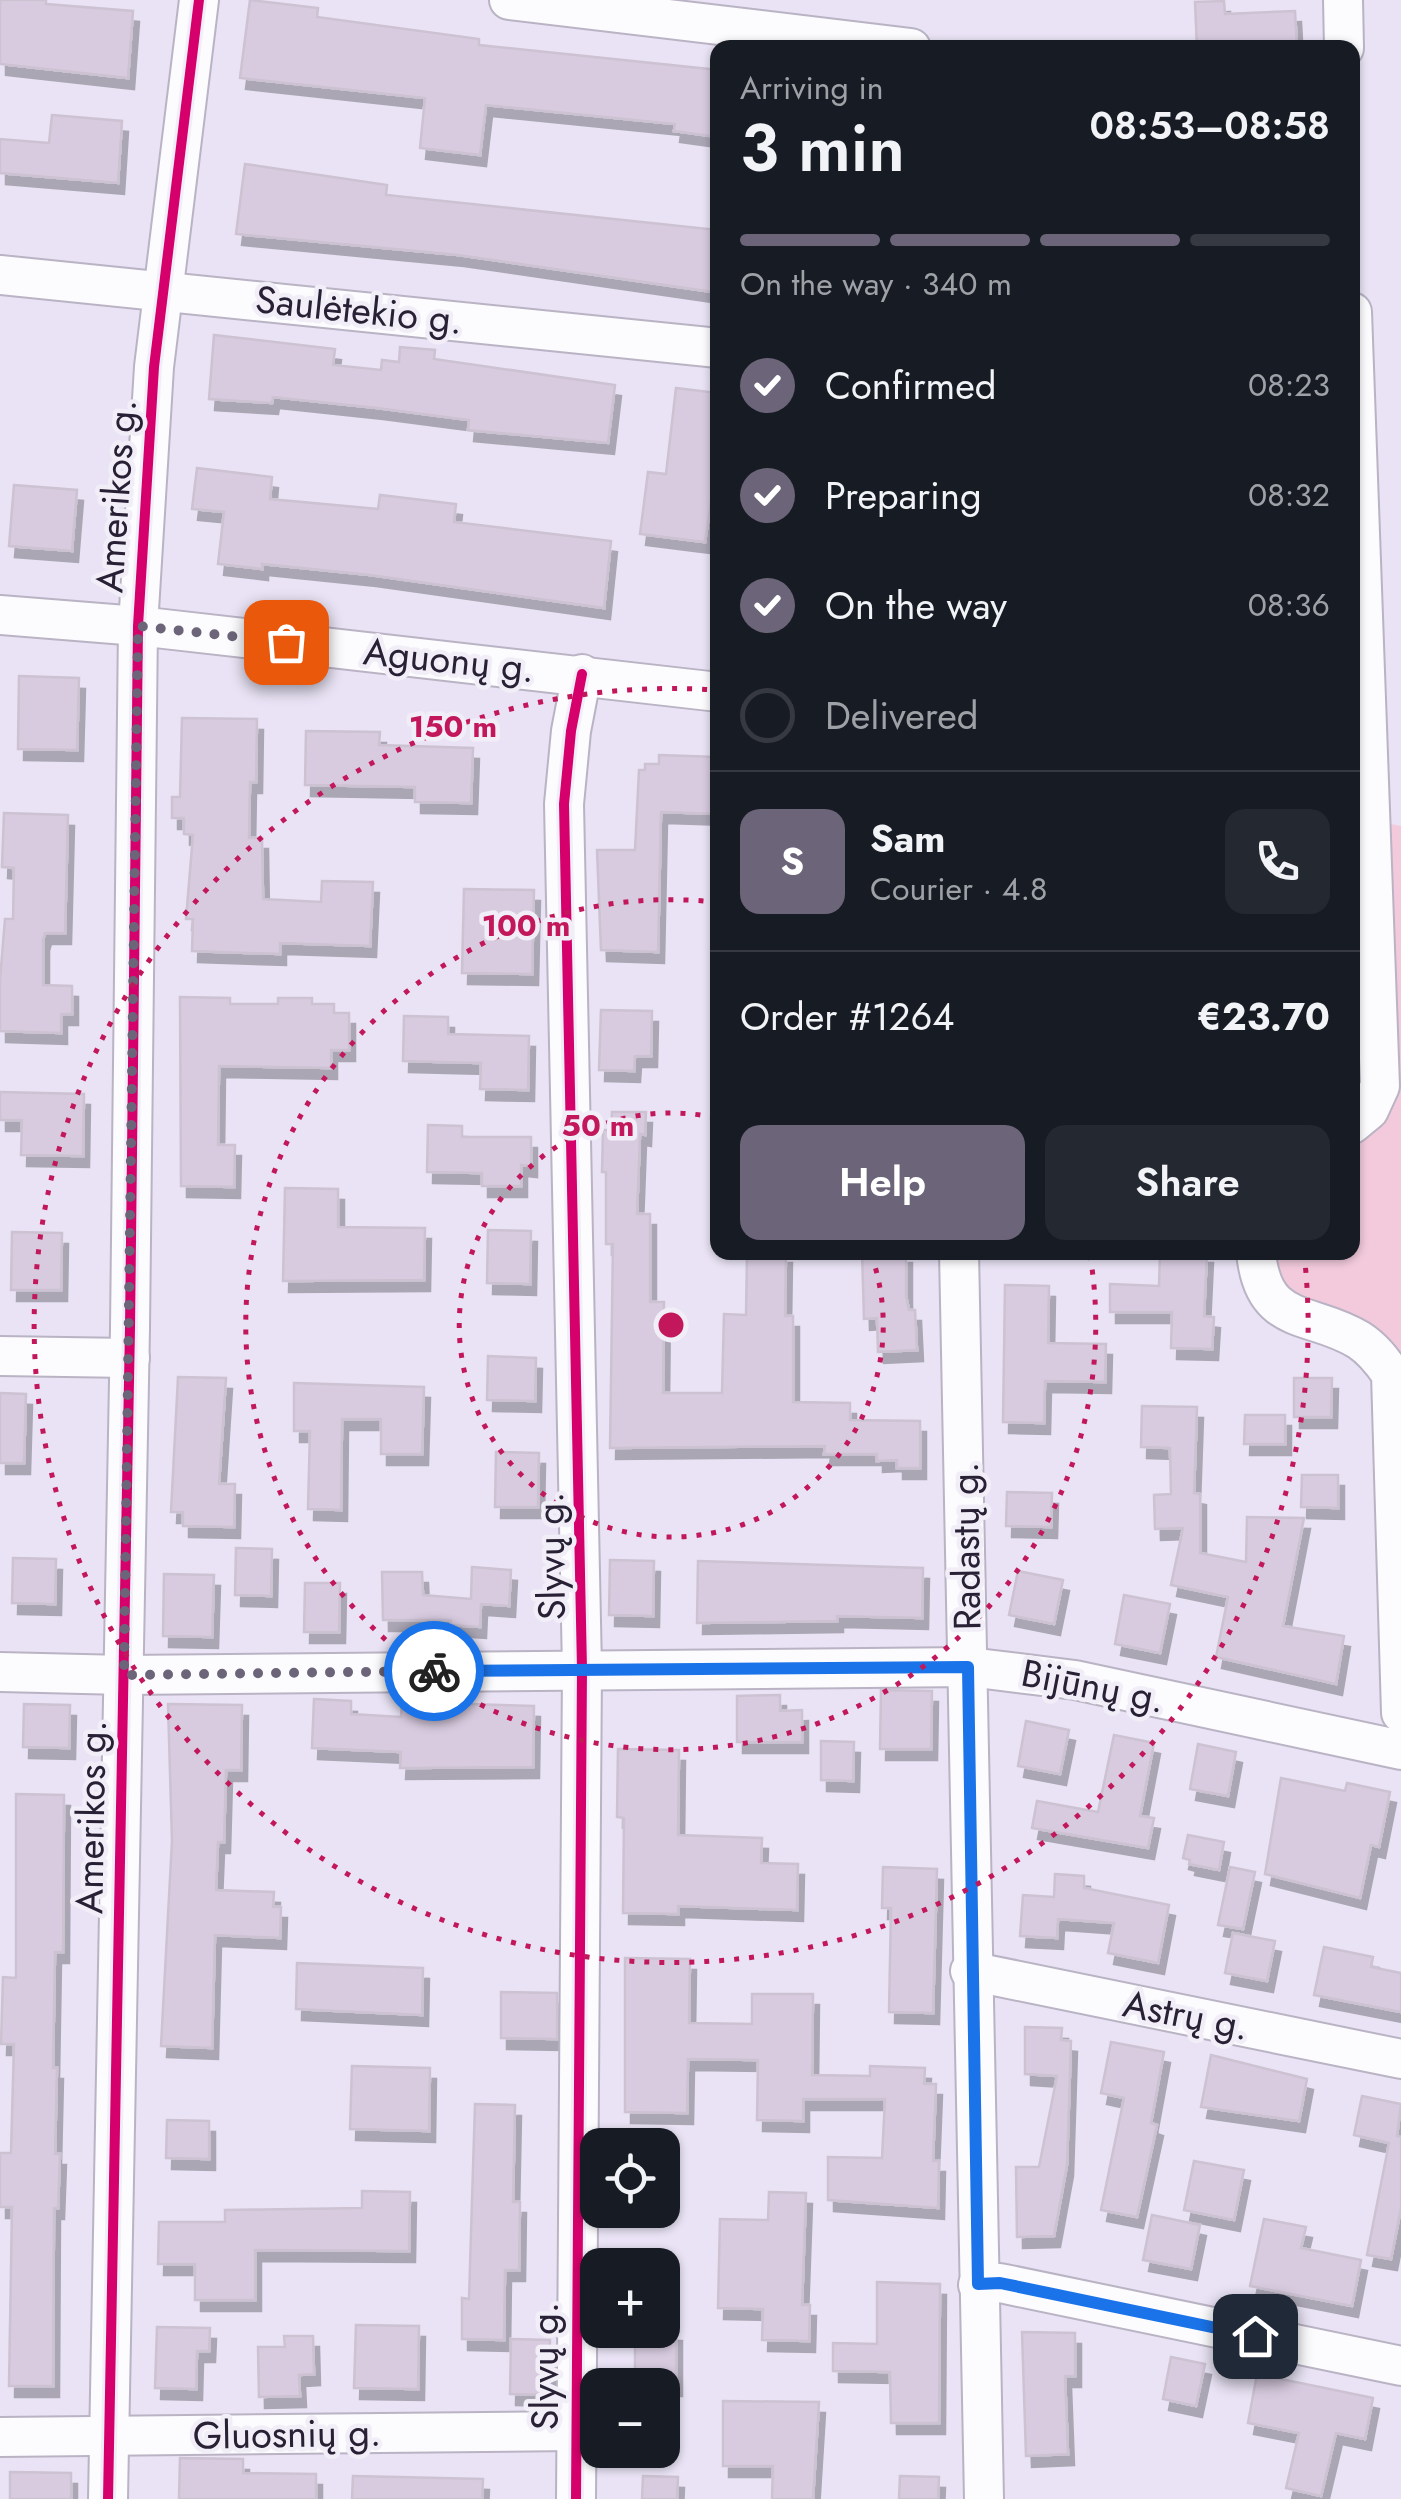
<!DOCTYPE html>
<html lang="en">
<head>
<meta charset="utf-8">
<style>
	:root { --surface:#171b24; --page:#242831; --text:#f1f3f6; --muted:#9ea1a6; --line:#363941; --accent:#6c6478 }
	body { margin:0; font-family:Jost,sans-serif; background:var(--page); color:var(--text); height:100vh; display:flex; flex-direction:column; font-size:38px; white-space:nowrap }
	* { box-sizing:border-box; margin:0 }
	p { font-size:32px; color:var(--muted) }
	.icon { flex:none; width:55px; height:55px; fill:none; stroke:currentColor; stroke-width:2; stroke-linecap:round; stroke-linejoin:round }
	.map { position:relative; flex:1; overflow:hidden }
	.details { position:absolute; left:710px; top:40px; width:650px; height:1220px; display:flex; flex-direction:column; background:var(--surface); border-radius:20px; box-shadow:0 2px 8px #0004 }
	.details>* { flex:none }
	.fabs { position:absolute; left:580px; top:2128px; display:grid; gap:20px }
	.fabs a { display:grid; place-items:center; width:100px; height:100px; border-radius:20px; background:var(--surface); box-shadow:0 2px 8px #0004; font-size:50px }
	.pin { position:absolute; display:grid; place-items:center; width:85px; height:85px; color:#fff; margin:-42px; border-radius:20px; box-shadow:0 5px 15px #0006 }
	.courier { position:absolute; display:grid; place-items:center; width:100px; height:100px; margin:-50px; border:8px solid #1a73e8; border-radius:50%; background:#fff; color:#222; box-shadow:0 2px 12px #0007 }
	.summary em { font-style:normal; font-weight:600 }
	.summary div { display:flex; flex-direction:column-reverse }
	.summary { display:flex; align-items:center; justify-content:space-between; height:170px; padding:0 30px }
	h1 { font-size:65px; font-weight:600; line-height:75px }
	.bar { display:grid; grid-template-columns:repeat(4,1fr); gap:15px 10px; align-content:center; height:120px; padding:0 30px }
	.bar i { height:12px; border-radius:8px; background:var(--line) }
	.bar .current { background:var(--accent) }
	.bar p { grid-column:span 4 }
	.line { display:flex; align-items:center; gap:25px; padding:0 30px; border-top:2px solid var(--line) }
	.line div { flex:1 }
	.round { display:grid; place-items:center; flex:none; width:105px; height:105px; border-radius:20px; background:var(--page) }
	ol { padding:0 30px; list-style:none }
	li { display:flex; align-items:center; gap:30px; height:110px }
	li p { margin-inline-start:auto }
	li .icon { padding:10px; border-radius:50%; background:var(--accent); color:#fff; stroke-width:4 }
	li:last-child { color:var(--muted) }
	li i { width:55px; height:55px; border:5px solid var(--line); border-radius:50% }
	.primary-button { display:flex; gap:20px; margin-top:auto; padding:20px 30px }
	.primary-button a { flex:1; height:115px; border-radius:20px; background:var(--accent); color:#fff; font-size:40px; font-weight:600; line-height:115px; text-align:center }
	.primary-button a+a { background:var(--page); color:var(--text) }
	.map>svg:first-child { display:block }
	.green { fill:#f2cadc }
	.building { fill:#d8cbe0; stroke:#ccc2d2; stroke-width:2.5; filter:url(#shadow) }
	.lines { fill:none; stroke-linecap:round; stroke-linejoin:round }
	.minor-casing { stroke:#b9b3c4; stroke-width:42 }
	.minor { stroke:#fcfbfe; stroke-width:38 }
	.cycleway-casing { stroke:#f1eef8; stroke-width:16 }
	.cycleway { stroke:#d6006c; stroke-width:10 }
	.done { stroke:#6c6478; stroke-width:10; stroke-dasharray:0 18 }
	.route { stroke:#1a73e8; stroke-width:12 }
	.ring { fill:none; stroke:#c2185b; stroke-width:5; stroke-dasharray:5 10 }
	.labels { text-anchor:middle; stroke-width:9; stroke-linejoin:round; paint-order:stroke }
	.street-label { font-size:38px; fill:#282034; stroke:#f1eef8 }
	.centre { fill:#c2185b; stroke:#f1eef8; stroke-width:5 }
	.ring-label { font-size:30px; text-anchor:middle; font-weight:bold; fill:#c2185b; stroke:#f1eef8; stroke-width:9; stroke-linejoin:round; paint-order:stroke }
</style>
</head>
<body>
<div class="map">
<svg width="1401" height="2499" viewBox="0 0 1401 2499">
	<defs>
		<filter id="shadow"><feDropShadow dx="6" dy="11" stdDeviation="0" flood-color="#0004"/></filter>
	</defs>
	<rect width="100%" height="100%" fill="#e9e3f5"/>
	<path class="green" d="M1386 823 1401 826V1355L1380 1334 1295 1304 1277 1284 1269 1253 1352 1252 1353 1136 1376 1117Z"/>
	<g class="building">
		<path d="M0 0H46V4L133 11 128 78 0 64Z"/>
		<path d="M250 0 318 8 317 17 479 39V45L718 70V137L674 131 675 124 486 105 480 155 420 148 425 98 240 78Z"/>
		<path d="M1224 1 1225 14 1295 11 1297 48H1197L1195 2Z"/>
		<path d="M52 115 122 121 118 183 0 173V139L49 143Z"/>
		<path d="M245 164 387 185 386 195 718 230 713 292 458 255 236 234Z"/>
		<path d="M214 335 335 349 333 365 381 370 382 360 399 362 400 347 435 350 434 359 615 385 608 443 468 430 469 420 377 408 273 397 272 403 209 399Z"/>
		<path d="M676 388 718 393V455L705 542 640 534 648 472 666 474Z"/>
		<path d="M197 468 272 477 270 499 378 509 380 495 456 504 454 522 611 541 604 608 370 575 262 564V569L218 564 224 512 192 509Z"/>
		<path d="M14 485 77 490 72 551 9 546Z"/>
		<path d="M19 676 79 678 77 750 18 749Z"/>
		<path d="M182 718 257 719 256 782H250L249 838H262L263 899 321 902 322 881 373 882 370 946 280 943V954L192 951 193 919H186L193 835 184 834V818H172V797H180Z"/>
		<path d="M306 731 380 732 379 745 473 748 471 803 415 802V787L305 785Z"/>
		<path d="M659 755 716 757 718 814 661 812 658 952 601 950 597 850H635L639 770H645V764H659Z"/>
		<path d="M4 813 68 815 65 933H45L43 940V985L72 986V1014H61V1033L0 1031V980L5 919H13L14 868 2 867Z"/>
		<path d="M464 889 534 890 532 974 462 973Z"/>
		<path d="M180 997 230 998V1004H278V998H312V1004H334V1013H349V1050H331V1068L219 1066 218 1145H235L234 1187 181 1186Z"/>
		<path d="M601 1010 652 1011 651 1056H635L634 1071 599 1070Z"/>
		<path d="M404 1016 448 1017V1034L529 1036 528 1090 480 1089 481 1063 403 1061Z"/>
		<path d="M0 1092 84 1094 83 1156 21 1155 22 1120H0Z"/>
		<path d="M612 1112H646L645 1135 640 1134 637 1214H650V1302H664L663 1393H722L724 1314 746 1315 747 1252H786L785 1316H793V1402L850 1403V1420L920 1421V1468H897V1460L877 1461V1454H824L825 1446 610 1448 613 1244H606V1172H602L603 1130H611Z"/>
		<path d="M428 1125 462 1126V1137H531V1166L521 1165V1186H482V1173L427 1172Z"/>
		<path d="M285 1188 338 1189V1227L425 1228 424 1280 283 1281Z"/>
		<path d="M488 1230 531 1231 530 1284 487 1283Z"/>
		<path d="M12 1232 62 1233 61 1290H11Z"/>
		<path d="M862 1252H906V1296L909 1310H915L917 1350 878 1352 877 1318 864 1319Z"/>
		<path d="M1160 1252H1207L1204 1316 1214 1317 1212 1349 1171 1348 1172 1312H1110V1284L1159 1286Z"/>
		<path d="M1005 1285 1049 1286 1048 1343 1106 1344 1105 1382 1045 1381 1044 1423 1003 1422Z"/>
		<path d="M488 1356 536 1358 535 1401 487 1400Z"/>
		<path d="M178 1377 226 1378 219 1484H235L234 1527 183 1526V1512H171Z"/>
		<path d="M1294 1378H1332L1331 1417H1294Z"/>
		<path d="M294 1383 424 1387 422 1454H381V1419H342L341 1510 308 1509 310 1431H294Z"/>
		<path d="M0 1393 26 1394 24 1463H0Z"/>
		<path d="M1142 1406 1197 1407 1194 1493 1200 1494V1553L1246 1562 1247 1517 1304 1518 1283 1626 1344 1636 1336 1684 1216 1657 1228 1597 1171 1585 1183 1528 1155 1529 1154 1495 1171 1494 1170 1448 1141 1447Z"/>
		<path d="M1245 1415H1285V1444H1244Z"/>
		<path d="M496 1452 539 1453 538 1507H495Z"/>
		<path d="M1302 1475H1338V1508L1301 1507Z"/>
		<path d="M1007 1492 1052 1493 1051 1527 1006 1526Z"/>
		<path d="M236 1548 272 1549 271 1596 235 1595Z"/>
		<path d="M13 1558 56 1559 55 1604 12 1603Z"/>
		<path d="M610 1560 654 1561 653 1616 609 1615Z"/>
		<path d="M698 1561 923 1568 922 1618 837 1616V1621L697 1623Z"/>
		<path d="M472 1567 511 1570 509 1606 481 1604 480 1627 451 1625V1620H383L382 1572H422L423 1595 471 1599Z"/>
		<path d="M1018 1571 1063 1580 1054 1624 1009 1615Z"/>
		<path d="M164 1574 214 1575 212 1637 163 1636Z"/>
		<path d="M305 1583H340L339 1632H304Z"/>
		<path d="M1124 1595 1170 1604 1160 1653 1115 1644Z"/>
		<path d="M881 1690 932 1691 931 1749H880Z"/>
		<path d="M780 1695V1711L802 1710V1742H737V1696Z"/>
		<path d="M314 1699 351 1701V1714L401 1717 402 1702 534 1706 533 1767 400 1768 401 1752 312 1748Z"/>
		<path d="M24 1704 70 1705 69 1748 23 1747Z"/>
		<path d="M168 1704 242 1705 241 1770H226L224 1842H218L216 1890 274 1892 273 1907H281L280 1938 215 1935 212 2048 161 2046 172 1841Z"/>
		<path d="M1026 1721 1069 1730 1060 1774 1018 1766Z"/>
		<path d="M1114 1735 1154 1743 1140 1816 1154 1818 1148 1848 1032 1828 1037 1801 1098 1812Z"/>
		<path d="M821 1741 854 1742 853 1781 821 1780Z"/>
		<path d="M1198 1744 1236 1752 1228 1796 1190 1789Z"/>
		<path d="M618 1749 679 1750 678 1835 762 1838 761 1863 798 1864 797 1910 678 1906V1914L623 1913 624 1818 617 1817Z"/>
		<path d="M1281 1778 1345 1791 1347 1783 1390 1792 1379 1847 1371 1845 1360 1898 1265 1874Z"/>
		<path d="M16 1794 64 1795 63 1952H55L53 2068H57L55 2154H60L58 2208H54L53 2386H9L12 2207H0V2153H11L14 2044H1L3 1977 16 1978Z"/>
		<path d="M1188 1835 1224 1842 1219 1870 1189 1864 1190 1860 1183 1858Z"/>
		<path d="M883 1867 937 1869 933 2013 889 2012 891 1908H882Z"/>
		<path d="M1230 1867 1255 1872 1243 1929 1218 1925Z"/>
		<path d="M1055 1874 1084 1876V1888L1169 1905 1158 1963 1108 1953 1114 1923 1058 1919 1057 1938 1020 1936 1023 1895 1054 1897Z"/>
		<path d="M1233 1933 1275 1941 1267 1981 1225 1973Z"/>
		<path d="M1324 1947 1373 1957 1371 1967 1401 1973V2012L1314 1995Z"/>
		<path d="M625 1958 690 1959 689 2023 752 2024V1994H813L812 2075 870 2076V2066L925 2068 924 2084H936L933 2161H939L938 2208 828 2200V2157L882 2158 885 2099H803V2121L757 2120 758 2060 688 2059 687 2113 625 2112Z"/>
		<path d="M297 1963 423 1968 422 2015 296 2009Z"/>
		<path d="M501 1992 557 1993V2039L501 2038Z"/>
		<path d="M1025 2027 1062 2028 1061 2040 1071 2041 1067 2165 1054 2236 1017 2237 1016 2167H1039L1057 2076 1025 2074Z"/>
		<path d="M1111 2042 1164 2052 1151 2123 1157 2125 1137 2217 1101 2210 1124 2098 1101 2093Z"/>
		<path d="M1211 2055 1307 2079 1299 2121 1201 2107Z"/>
		<path d="M352 2066 430 2068 429 2131 350 2129Z"/>
		<path d="M1362 2096 1401 2104 1397 2136 1401 2137V2208L1391 2259 1367 2255 1389 2143 1354 2135Z"/>
		<path d="M475 2104 515 2105 513 2202H520L519 2270H505L504 2340 462 2339V2298L469 2299Z"/>
		<path d="M167 2120 209 2121V2159L166 2158Z"/>
		<path d="M1194 2161 1244 2170 1234 2220 1184 2210Z"/>
		<path d="M362 2191 410 2192 409 2251 255 2250V2300H195V2264H158L159 2222H225V2210L362 2208Z"/>
		<path d="M769 2192 806 2193 802 2305H810L809 2341 762 2340 763 2309 718 2308 720 2219 768 2220Z"/>
		<path d="M1152 2215 1200 2225 1191 2269 1143 2260Z"/>
		<path d="M1264 2219 1306 2227 1301 2248 1361 2260 1352 2306 1250 2286Z"/>
		<path d="M877 2282 940 2284 939 2423H891L890 2372 833 2371V2343L877 2344Z"/>
		<path d="M356 2325 419 2326 418 2389 354 2388Z"/>
		<path d="M157 2327 210 2328 209 2351H197L196 2389 155 2388Z"/>
		<rect x="635" y="2330" width="41" height="55"/>
		<path d="M1022 2332 1075 2333V2376H1065L1068 2454 1026 2456Z"/>
		<path d="M284 2336H313L314 2374 299 2375 300 2396 259 2397 258 2347H285Z"/>
		<path d="M511 2339 550 2340 549 2395 510 2394Z"/>
		<path d="M1171 2357 1205 2364 1196 2406 1163 2399Z"/>
		<path d="M1257 2374 1373 2398 1365 2439 1336 2433 1321 2496 1286 2488 1299 2433 1248 2423Z"/>
		<path d="M723 2401 819 2402 813 2499H772L773 2466H723Z"/>
		<path d="M180 2458 243 2459V2473L316 2474V2499H179Z"/>
		<path d="M10 2472 71 2473V2499H10Z"/>
		<path d="M353 2476 483 2479 482 2499H352Z"/>
		<path d="M643 2476 678 2477 677 2499H642Z"/>
		<path d="M900 2476 939 2477 938 2499H899Z"/>
	</g>
	<g class="lines">
		<g class="minor-casing">
			<g id="minor">
				<path d="M509 0 911 48"/>
				<path d="M1343 0 1344 48"/>
				<path d="M0 275 718 348"/>
				<path d="M1352 312 1380 1086 1369 1110 1352 1124"/>
				<path d="M0 615 138 626 718 692"/>
				<path d="M959 1252 984 2499"/>
				<path d="M1256 1252C1263 1328 1310 1310 1359 1340 1373 1349 1382 1361 1391 1374L1401 1713"/>
				<path d="M0 1356 130 1358"/>
				<path d="M0 1672 124 1675 969 1667 1075 1680 1401 1750"/>
				<path d="M970 1971 1401 2059"/>
				<path d="M978 2285 1000 2283 1401 2366"/>
				<path d="M0 2437 574 2431"/>
				<path d="M108 2499 130 1328 138 626 154 367 199 0"/>
				<path d="M576 2499 582 1669 564 804 571 731 582 674"/>
			</g>
		</g>
		<use href="#minor" class="minor"/>
		<g class="cycleway-casing">
			<g id="cycleway">
				<path d="M108 2499 130 1328 138 626 154 367 199 0"/>
				<path d="M576 2499 582 1669 564 804 571 731 582 674"/>
			</g>
		</g>
		<use href="#cycleway" class="cycleway"/>
	</g>
	<g class="lines">
		<path class="done" d="M286 642 138 626 124 1675 434 1671"/>
		<path class="route" d="M434 1671 968 1667 978 2284 1000 2283 1255 2336"/>
	</g>
	<g class="ring">
		<path d="M871 1254A212 212 0 1 1 717 1118"/>
		<path d="M1090 1255A425 425 0 1 1 715 902"/>
		<path d="M1304 1253A637 637 0 1 1 715 690"/>
	</g>
	<g class="labels">
		<g class="street-label">
			<text transform="translate(359 310) rotate(6)" y="13">Saulėtekio g.</text>
			<text transform="translate(116 496) rotate(-86)" y="13">Amerikos g.</text>
			<text transform="translate(449 660) rotate(6)" y="13">Aguonų g.</text>
			<text transform="translate(966 1546) rotate(-91)" y="13">Radastų g.</text>
			<text transform="translate(551 1556) rotate(-91)" y="13">Slyvų g.</text>
			<text transform="translate(1093 1686) rotate(11)" y="13">Bijūnų g.</text>
			<text transform="translate(91 1817) rotate(-89)" y="13">Amerikos g.</text>
			<text transform="translate(1186 2015) rotate(11)" y="13">Astrų g.</text>
			<text transform="translate(545 2366) rotate(-90)" y="13">Slyvų g.</text>
			<text transform="translate(287 2434) rotate(-1)" y="13">Gluosnių g.</text>
		</g>
	</g>
	<circle cx="671" cy="1325" r="15" class="centre"/>
	<g class="ring-label">
		<text x="453" y="737">150 m</text>
		<text x="526" y="936">100 m</text>
		<text x="598" y="1136">50 m</text>
	</g>
</svg>
<div class="fabs">
<a><svg class="icon" aria-label="locate" viewBox="0 0 24 24"><circle cx="12" cy="12" r="6"/><path d="M12 2v4M12 18v4M2 12h4M18 12h4"/></svg></a>
<a>+</a>
<a>−</a>
</div>
<div class="pin" style="left:286px;top:642px;background:#ea580c"><svg class="icon" aria-label="bag" viewBox="0 0 24 24"><path d="M5 8h14l-1 12H6zM9 8a3 3 0 0 1 6 0"/></svg></div>
<div class="pin" style="left:1255px;top:2336px;background:#1f2937"><svg class="icon" aria-label="home" viewBox="0 0 24 24"><path d="M3 11l9-7 9 7M6 9v11h12V9"/></svg></div>
<div class="courier" style="left:434px;top:1671px"><svg class="icon" aria-label="bike" viewBox="0 0 24 24"><circle cx="6" cy="16" r="4"/><circle cx="18" cy="16" r="4"/><path d="M6 16l4-8h5l3 8M10 8l3 8H6M13 5h3"/></svg></div>
<section class="details">
<div class="summary"><div><h1>3 min</h1><p>Arriving in</p></div><em>08:53–08:58</em></div>
<div class="bar"><i class="current"></i><i class="current"></i><i class="current"></i><i></i><p>On the way · 340 m</p></div>
<ol>
<li><svg class="icon" aria-label="check" viewBox="0 0 24 24"><path d="M5 12l5 5 9-10"/></svg>Confirmed<p>08:23</p></li>
<li><svg class="icon" aria-label="check" viewBox="0 0 24 24"><path d="M5 12l5 5 9-10"/></svg>Preparing<p>08:32</p></li>
<li><svg class="icon" aria-label="check" viewBox="0 0 24 24"><path d="M5 12l5 5 9-10"/></svg>On the way<p>08:36</p></li>
<li><i></i>Delivered</li>
</ol>
<div class="line" style="height:180px"><b class="round" style="background:var(--accent);color:#fff">S</b><div><b>Sam</b><p>Courier · 4.8</p></div><a class="round"><svg class="icon" aria-label="phone" viewBox="0 0 24 24"><path d="M5 4h4l2 5-3 2q2 4 5 5l2-3 5 2v4C11 20 4 13 5 4z"/></svg></a></div>
<div class="line" style="height:130px"><div>Order #1264</div><b>€23.70</b></div>
<div class="primary-button"><a>Help</a><a>Share</a></div>
</section>
</div>
</body>
</html>
